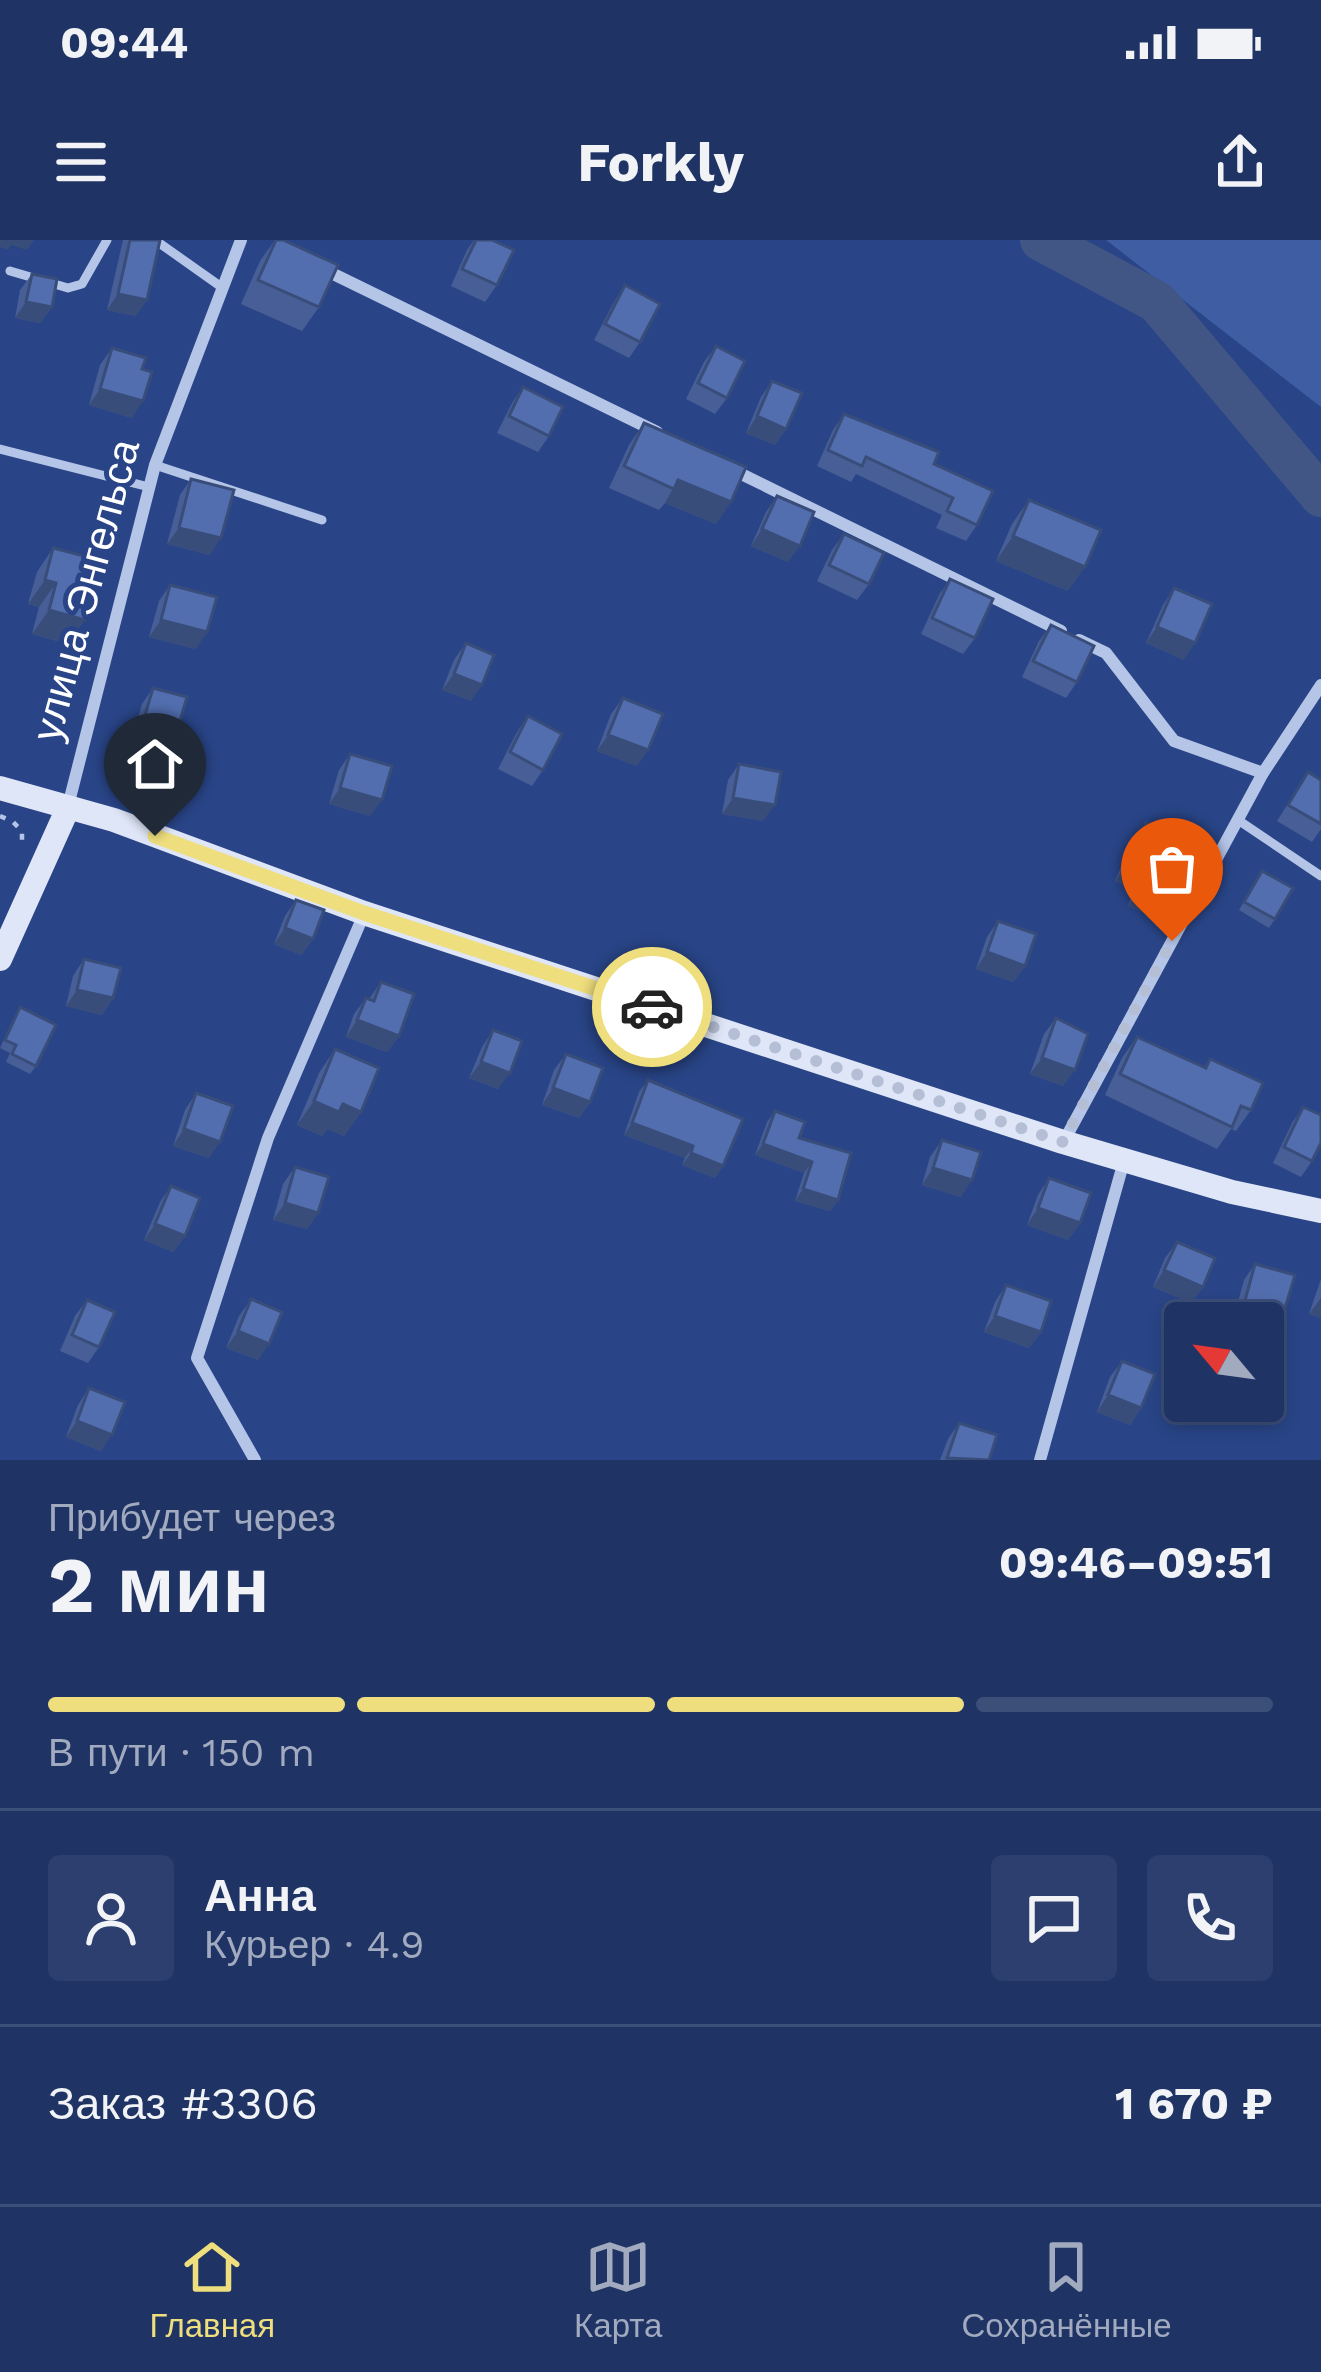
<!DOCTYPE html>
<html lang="ru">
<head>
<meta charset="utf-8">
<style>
	:root { --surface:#1f3465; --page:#2c3f6e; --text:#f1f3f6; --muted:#a1aabf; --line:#3c4f79; --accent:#efde7d }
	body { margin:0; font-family:"Work Sans",sans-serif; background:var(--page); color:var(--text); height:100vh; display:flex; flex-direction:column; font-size:45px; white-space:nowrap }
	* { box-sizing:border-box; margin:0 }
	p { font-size:39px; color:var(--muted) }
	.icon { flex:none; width:66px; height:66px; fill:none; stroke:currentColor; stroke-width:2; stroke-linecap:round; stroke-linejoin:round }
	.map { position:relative; height:1220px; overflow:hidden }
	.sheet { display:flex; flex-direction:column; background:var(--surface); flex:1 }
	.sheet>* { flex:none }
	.needle { width:78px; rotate:299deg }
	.buttons { position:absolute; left:1164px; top:1062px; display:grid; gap:24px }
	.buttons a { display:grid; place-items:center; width:120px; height:120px; border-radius:12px; background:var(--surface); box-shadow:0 6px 18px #0003,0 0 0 3px var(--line); font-size:60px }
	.pin { position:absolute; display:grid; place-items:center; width:102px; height:102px; color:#fff; margin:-123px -51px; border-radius:50% 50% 50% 0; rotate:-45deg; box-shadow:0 0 12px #0007 }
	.pin .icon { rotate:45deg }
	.courier { position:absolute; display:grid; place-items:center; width:120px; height:120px; margin:-60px; border:9px solid #efde7d; border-radius:50%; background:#fff; color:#222; box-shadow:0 3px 15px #0007 }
	.overview em { font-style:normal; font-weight:700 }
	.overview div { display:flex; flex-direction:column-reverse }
	.overview { display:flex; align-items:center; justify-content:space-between; height:204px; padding:0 48px }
	h1 { font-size:78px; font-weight:700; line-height:90px }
	.bar { display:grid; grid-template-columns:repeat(4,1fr); gap:18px 12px; align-content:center; height:144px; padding:0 48px }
	.bar i { height:15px; border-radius:9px; background:var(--line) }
	.bar .active { background:var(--accent) }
	.bar p { grid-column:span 4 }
	.line { display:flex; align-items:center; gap:30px; padding:0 48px; border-top:3px solid var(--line) }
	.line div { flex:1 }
	.round { display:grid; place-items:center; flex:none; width:126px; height:126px; border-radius:12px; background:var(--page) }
	.status { display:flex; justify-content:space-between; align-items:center; height:84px; padding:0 60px; background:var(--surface); direction:ltr }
	.status svg { height:33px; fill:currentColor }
	header { display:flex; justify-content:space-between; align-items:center; height:156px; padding:0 48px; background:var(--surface); font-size:54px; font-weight:700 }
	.tab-bar { display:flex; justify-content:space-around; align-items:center; height:168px; border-top:3px solid var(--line); background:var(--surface); font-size:33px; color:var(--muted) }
	.tab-bar a { display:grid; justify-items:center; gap:6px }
	.tab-bar .active { color:var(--accent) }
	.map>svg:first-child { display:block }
	.green { fill:#3e5da3 }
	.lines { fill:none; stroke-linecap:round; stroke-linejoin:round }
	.river { stroke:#425686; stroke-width:42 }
	.path { stroke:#b5c5e8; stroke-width:4.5; stroke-dasharray:6 9; stroke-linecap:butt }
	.lane { stroke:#b5c5e8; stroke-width:9 }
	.street { stroke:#b5c5e8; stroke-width:12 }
	.secondary { stroke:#dfe6f7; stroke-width:24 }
	.wall { fill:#475f96 }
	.shaded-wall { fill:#394d7a }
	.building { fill:#526eae; stroke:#394d7a; stroke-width:3 }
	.done { stroke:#b4bed5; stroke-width:12; stroke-dasharray:0 21.6 }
	.route { stroke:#efde7d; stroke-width:15 }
	.labels { text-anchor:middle; stroke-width:10; stroke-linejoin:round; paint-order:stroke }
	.street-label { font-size:42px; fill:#fff; stroke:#294587 }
</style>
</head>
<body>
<div class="status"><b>09:44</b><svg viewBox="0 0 49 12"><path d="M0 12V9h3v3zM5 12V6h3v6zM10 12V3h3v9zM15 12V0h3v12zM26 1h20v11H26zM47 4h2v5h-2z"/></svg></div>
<header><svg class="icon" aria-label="menu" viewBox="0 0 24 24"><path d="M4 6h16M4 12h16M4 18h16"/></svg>Forkly<svg class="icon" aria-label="share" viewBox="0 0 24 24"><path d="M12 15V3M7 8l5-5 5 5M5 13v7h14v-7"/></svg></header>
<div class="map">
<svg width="1321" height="1220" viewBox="0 0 1321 1220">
	<rect width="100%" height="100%" fill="#294587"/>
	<path class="green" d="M1106 0H1321V167Z"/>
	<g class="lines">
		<path class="river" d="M1041 0 1157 62 1321 256"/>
		<path class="path" d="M0 576 12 581 22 591V600L27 602"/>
		<g class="lane">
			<path d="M155 0 220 46"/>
			<path d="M10 31 68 48 82 44 107 0"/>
			<path d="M0 209 149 247"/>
			<path d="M155 225 322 280"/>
			<path d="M1238 580 1321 636"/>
		</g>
		<g class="street">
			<path d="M319 27 657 192"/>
			<path d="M729 228 1061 391"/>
			<path d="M1079 400 1106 413 1174 501 1263 533"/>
			<path d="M68 566 155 225 241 0"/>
			<path d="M1064 901 1263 533 1321 445"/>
			<path d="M255 1220 197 1118 268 898 364 674"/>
			<path d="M1040 1220 1124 921"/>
		</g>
		<g class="secondary">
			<path d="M0 548 114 580 364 673 1063 902 1232 952 1321 971"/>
			<path d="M0 719 68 568"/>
		</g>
	</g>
	<g class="wall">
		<path d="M123 0H160L136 76 107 70Z"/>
		<path d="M275 0 319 67 302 91 241 64 260 21Z"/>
		<path d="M474 0H492L497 45 485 62 451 46 467 10Z"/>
		<path d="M32 34 52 67 40 83 15 78 20 50Z"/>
		<path d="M625 45 640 102 629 118 594 100 614 62Z"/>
		<path d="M716 106 727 158 715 174 686 159 704 122Z"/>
		<path d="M112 108 142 129 132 178 89 165 100 125Z"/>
		<path d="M772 141 786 189 775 205 746 193 761 157Z"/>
		<path d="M523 147 549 196 538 212 497 193 512 163Z"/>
		<path d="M844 174 934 224 977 285 966 301 936 288 942 275 856 234 851 242 817 226 833 190Z"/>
		<path d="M644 183 716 284 665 263 659 270 609 248 629 205Z"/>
		<path d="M191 239 210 315 167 304 180 255Z"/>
		<path d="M777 256 788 322 751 306 766 272Z"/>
		<path d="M1029 260 1068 351 996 321 1012 284Z"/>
		<path d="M844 294 869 344 857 360 817 341 832 310Z"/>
		<path d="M53 308 68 404 32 394 39 367 28 364 37 332Z"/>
		<path d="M950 339 975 398 963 414 921 394 939 355Z"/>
		<path d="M170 345 196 409 149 397 159 361Z"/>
		<path d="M1174 348 1184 420 1146 403 1163 365Z"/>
		<path d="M1051 385 1077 442 1066 458 1022 437 1039 401Z"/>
		<path d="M466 403 471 461 442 450 454 420Z"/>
		<path d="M153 448 177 491 166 508 132 498 142 464Z"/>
		<path d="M623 458 637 526 597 511 611 474Z"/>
		<path d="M528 476 543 530 532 546 498 529 517 492Z"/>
		<path d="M350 514 370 576 329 564 339 530Z"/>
		<path d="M739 524 763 581 722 574 728 540Z"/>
		<path d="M1308 532 1321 540V589L1312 602 1277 581Z"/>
		<path d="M1146 583 1171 653 1155 677 1128 666 1135 650 1115 641 1129 608Z"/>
		<path d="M1257 639 1275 679 1269 688 1239 670Z"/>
		<path d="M296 660 313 699 301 715 274 704 285 676Z"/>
		<path d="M998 681 1025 726 1013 742 976 729 987 697Z"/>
		<path d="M84 719 113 758 102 775 66 766 73 736Z"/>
		<path d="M381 742 399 796 387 812 346 797 354 774 366 758 369 759Z"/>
		<path d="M20 767 36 826 30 834 6 822 10 813 0 808 15 775Z"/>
		<path d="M1056 778 1063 846 1030 834 1044 794Z"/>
		<path d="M493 790 498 849 469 838 482 807Z"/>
		<path d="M1137 797 1204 827 1210 819 1251 870 1236 891 1231 889 1217 909 1105 855 1122 818Z"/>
		<path d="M335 809 361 872 344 896 327 889 322 896 297 885 319 833Z"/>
		<path d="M566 814 590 862 579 878 542 865 554 830Z"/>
		<path d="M648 840 723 926 715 938 682 925 685 918 624 895 639 852Z"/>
		<path d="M196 853 209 918 173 906 185 870Z"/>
		<path d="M1303 867 1312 921 1301 937 1273 923 1292 883Z"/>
		<path d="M775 871 799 898 838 960 830 971 795 961 804 933 755 915 767 882Z"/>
		<path d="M942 900 961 957 922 945 930 917Z"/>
		<path d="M295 927 318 973 307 989 273 980 283 944Z"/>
		<path d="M1049 938 1080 983 1068 1000 1027 985 1038 955Z"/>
		<path d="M171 946 185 996 173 1012 144 1000 160 962Z"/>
		<path d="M1177 1002 1203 1047 1191 1063 1153 1047 1165 1018Z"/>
		<path d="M1255 1024 1283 1075 1272 1091 1263 1089V1083H1243L1233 1080 1244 1040Z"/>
		<path d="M1321 1039V1078L1309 1074Z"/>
		<path d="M1006 1045 1041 1092 1029 1108 984 1092 995 1062Z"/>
		<path d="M251 1059 258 1120 226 1108 239 1076Z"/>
		<path d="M87 1060 99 1107 88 1123 60 1111 75 1076Z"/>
		<path d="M1122 1121 1141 1168 1130 1185 1097 1172 1110 1137Z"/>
		<path d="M89 1148 101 1211 66 1197 78 1165Z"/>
		<path d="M959 1183 989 1220H940L948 1199Z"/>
	</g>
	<g class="shaded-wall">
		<path d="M0 0H34L27 10 11 5 8 10 0 7Z"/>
		<path d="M118 54 147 60 136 76 107 70Z"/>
		<path d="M26 62 52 67 40 83 15 78Z"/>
		<path d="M100 149 143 161 132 178 89 165Z"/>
		<path d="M757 176 786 189 775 205 746 193Z"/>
		<path d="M678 240 731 262 716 284 665 263Z"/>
		<path d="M179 288 221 298 210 315 167 304Z"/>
		<path d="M762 289 800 306 788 322 751 306Z"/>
		<path d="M1013 296 1085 327 1068 351 996 321Z"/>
		<path d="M45 340 56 343 39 367 28 364Z"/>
		<path d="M49 370 85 380 68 404 32 394Z"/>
		<path d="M161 380 207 392 196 409 149 397Z"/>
		<path d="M1157 387 1195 403 1184 420 1146 403Z"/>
		<path d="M454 434 482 445 471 461 442 450Z"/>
		<path d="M143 482 177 491 166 508 132 498Z"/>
		<path d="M608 495 648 510 637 526 597 511Z"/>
		<path d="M340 548 382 560 370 576 329 564Z"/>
		<path d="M733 558 775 565 763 581 722 574Z"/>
		<path d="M1132 617 1152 625 1135 650 1115 641Z"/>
		<path d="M1145 642 1171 653 1155 677 1128 666Z"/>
		<path d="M285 688 313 699 301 715 274 704Z"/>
		<path d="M987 712 1025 726 1013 742 976 729Z"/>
		<path d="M77 750 113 758 102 775 66 766Z"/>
		<path d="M357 780 399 796 387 812 346 797Z"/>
		<path d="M1042 818 1075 830 1063 846 1030 834Z"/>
		<path d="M481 822 510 833 498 849 469 838Z"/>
		<path d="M553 848 590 862 579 878 542 865Z"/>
		<path d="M314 861 343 864 361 872 344 896 327 889 322 896 297 885Z"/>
		<path d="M632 883 693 906 685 918 624 895Z"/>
		<path d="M184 889 220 902 209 918 173 906Z"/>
		<path d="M763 904 812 922 804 933 755 915Z"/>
		<path d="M691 913 723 926 715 938 682 925Z"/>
		<path d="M933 928 972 940 961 957 922 945Z"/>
		<path d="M803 949 838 960 830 971 795 961Z"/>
		<path d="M285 963 318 973 307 989 273 980Z"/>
		<path d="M1038 968 1080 983 1068 1000 1027 985Z"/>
		<path d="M155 984 185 996 173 1012 144 1000Z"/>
		<path d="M1164 1030 1203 1047 1191 1063 1153 1047Z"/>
		<path d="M1321 1058V1078L1309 1074Z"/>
		<path d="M1244 1064 1283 1075 1272 1091 1263 1089V1083H1243L1233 1080Z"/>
		<path d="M995 1076 1041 1092 1029 1108 984 1092Z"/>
		<path d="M238 1091 269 1104 258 1120 226 1108Z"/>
		<path d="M1108 1155 1141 1168 1130 1185 1097 1172Z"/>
		<path d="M77 1181 112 1195 101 1211 66 1197Z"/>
	</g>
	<g class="building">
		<path d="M130 0H160L147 60 118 54Z"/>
		<path d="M276 0H283L338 25 319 67 258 40Z"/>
		<path d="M476 0H492L514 10 497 45 462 29Z"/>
		<path d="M32 34 57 39 52 67 26 62Z"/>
		<path d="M625 45 660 64 640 102 605 84Z"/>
		<path d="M716 106 745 121 727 158 698 143Z"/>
		<path d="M112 108 146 118 142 129 152 132 143 161 100 149Z"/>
		<path d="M772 141 802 153 786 189 757 176Z"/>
		<path d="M523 147 563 167 549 196 509 176Z"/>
		<path d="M844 174 939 212 934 224 993 251 977 285 947 271 953 258 866 217 862 226 828 210Z"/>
		<path d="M644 183 746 227 731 262 678 240 674 249 624 226Z"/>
		<path d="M191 239 234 250 221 298 179 288Z"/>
		<path d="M777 256 814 272 800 306 762 289Z"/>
		<path d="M1029 260 1101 290 1085 327 1013 296Z"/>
		<path d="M844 294 884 313 869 344 829 325Z"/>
		<path d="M53 308 100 320 85 380 49 370 56 343 45 340Z"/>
		<path d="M950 339 993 359 975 398 932 378Z"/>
		<path d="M170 345 217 357 207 392 161 380Z"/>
		<path d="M1174 348 1212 364 1195 403 1157 387Z"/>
		<path d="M1051 385 1094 406 1077 442 1033 421Z"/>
		<path d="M466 403 494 415 482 445 454 434Z"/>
		<path d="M153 448 187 457 177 491 143 482Z"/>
		<path d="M623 458 663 474 648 510 608 495Z"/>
		<path d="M528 476 562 494 543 530 510 512Z"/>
		<path d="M350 514 392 526 382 560 340 548Z"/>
		<path d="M739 524 781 532 775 565 733 558Z"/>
		<path d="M1308 532 1321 540V584L1288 565Z"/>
		<path d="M1146 583 1193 603 1171 653 1145 642 1152 625 1132 617Z"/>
		<path d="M1262 631 1293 648 1275 679 1244 662Z"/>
		<path d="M296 660 324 670 313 699 285 688Z"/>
		<path d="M998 681 1036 694 1025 726 987 712Z"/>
		<path d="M84 719 121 728 113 758 77 750Z"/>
		<path d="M381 742 414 754 399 796 357 780 366 758 374 761Z"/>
		<path d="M20 767 56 785 36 826 12 814 16 805 5 800Z"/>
		<path d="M1056 778 1088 794 1075 830 1042 818Z"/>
		<path d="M493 790 522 801 510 833 481 822Z"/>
		<path d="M1137 797 1206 828 1210 819 1263 843 1251 870 1241 866 1232 887 1120 834Z"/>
		<path d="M335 809 379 828 361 872 343 864 339 872 314 861Z"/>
		<path d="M566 814 603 828 590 862 553 848Z"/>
		<path d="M648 840 743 879 723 926 691 913 693 906 632 883Z"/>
		<path d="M196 853 233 866 220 902 184 889Z"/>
		<path d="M1303 867 1321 875V903L1312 921 1284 907Z"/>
		<path d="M775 871 805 882 799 898 851 913 838 960 803 949 812 922 763 904Z"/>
		<path d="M942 900 981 912 972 940 933 928Z"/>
		<path d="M295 927 329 937 318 973 285 963Z"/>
		<path d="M1049 938 1091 953 1080 983 1038 968Z"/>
		<path d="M171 946 200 958 185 996 155 984Z"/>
		<path d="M1177 1002 1215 1018 1203 1047 1164 1030Z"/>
		<path d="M1255 1024 1295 1035 1283 1075 1244 1064Z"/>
		<path d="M1006 1045 1051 1061 1041 1092 995 1076Z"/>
		<path d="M251 1059 282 1072 269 1104 238 1091Z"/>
		<path d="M87 1060 115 1072 99 1107 72 1095Z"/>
		<path d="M1122 1121 1155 1134 1141 1168 1108 1155Z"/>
		<path d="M89 1148 125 1162 112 1195 77 1181Z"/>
		<path d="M959 1183 997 1195 989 1220 947 1218Z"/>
	</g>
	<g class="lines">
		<path class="done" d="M652 767 1063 902 1172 701"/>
		<path class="route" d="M155 596 364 673 652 767"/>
	</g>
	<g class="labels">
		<g class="street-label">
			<text transform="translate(85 350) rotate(-75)" y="15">улица Энгельса</text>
		</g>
	</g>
</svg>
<div class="buttons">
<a><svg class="needle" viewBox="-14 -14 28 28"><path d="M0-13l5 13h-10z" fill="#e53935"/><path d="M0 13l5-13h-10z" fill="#a1aabf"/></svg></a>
</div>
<div class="pin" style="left:1172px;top:701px;background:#ea580c"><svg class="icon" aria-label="bag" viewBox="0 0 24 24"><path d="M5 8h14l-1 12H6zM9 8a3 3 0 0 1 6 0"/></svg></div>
<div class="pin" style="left:155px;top:596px;background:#1f2937"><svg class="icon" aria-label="home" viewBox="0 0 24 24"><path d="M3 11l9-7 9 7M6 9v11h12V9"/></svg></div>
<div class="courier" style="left:652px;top:767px"><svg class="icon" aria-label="car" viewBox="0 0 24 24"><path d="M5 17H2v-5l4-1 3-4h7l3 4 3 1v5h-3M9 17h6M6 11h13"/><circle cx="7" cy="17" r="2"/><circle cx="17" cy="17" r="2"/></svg></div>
</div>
<section class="sheet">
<div class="overview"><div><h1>2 мин</h1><p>Прибудет через</p></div><em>09:46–09:51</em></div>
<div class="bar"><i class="active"></i><i class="active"></i><i class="active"></i><i></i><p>В пути · 150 m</p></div>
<div class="line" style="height:216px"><a class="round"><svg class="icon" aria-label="person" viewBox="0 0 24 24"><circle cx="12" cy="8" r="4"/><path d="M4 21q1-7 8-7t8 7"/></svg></a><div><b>Анна</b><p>Курьер · 4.9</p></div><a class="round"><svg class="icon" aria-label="chat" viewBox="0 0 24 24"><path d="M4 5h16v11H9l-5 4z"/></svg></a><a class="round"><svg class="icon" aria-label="phone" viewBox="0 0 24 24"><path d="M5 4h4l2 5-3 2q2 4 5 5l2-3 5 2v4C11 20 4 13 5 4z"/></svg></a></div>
<div class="line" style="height:156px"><div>Заказ #3306</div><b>1 670 ₽</b></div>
</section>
<nav class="tab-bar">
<a class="active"><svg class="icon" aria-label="home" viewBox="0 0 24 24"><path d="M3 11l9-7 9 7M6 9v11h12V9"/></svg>Главная</a>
<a><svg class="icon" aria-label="map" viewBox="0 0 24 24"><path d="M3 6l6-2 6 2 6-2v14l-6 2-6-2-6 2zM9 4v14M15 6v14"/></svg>Карта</a>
<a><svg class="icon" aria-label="saved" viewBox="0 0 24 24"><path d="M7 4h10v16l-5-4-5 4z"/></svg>Сохранённые</a>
</nav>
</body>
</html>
